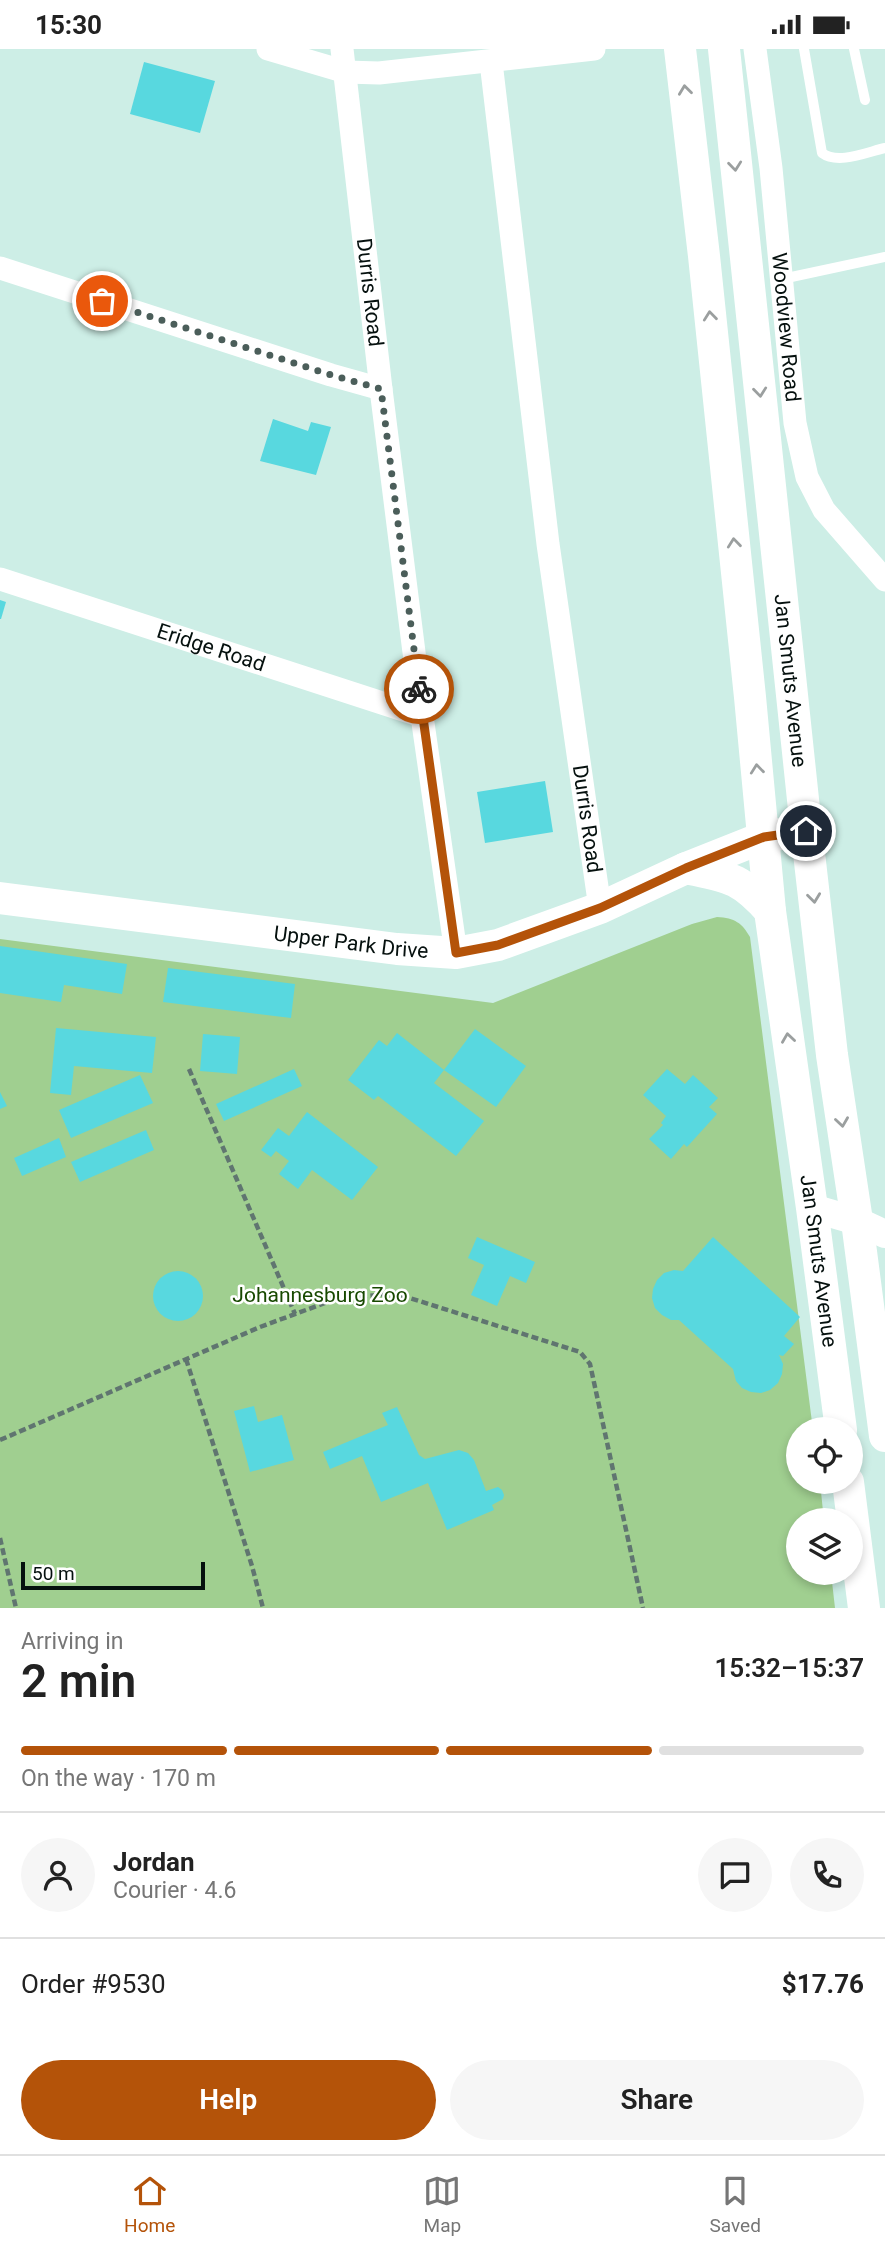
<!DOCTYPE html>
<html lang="en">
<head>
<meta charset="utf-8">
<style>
	:root { --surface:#fff; --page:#f6f6f6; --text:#222; --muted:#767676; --line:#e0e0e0; --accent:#b45309 }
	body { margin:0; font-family:Roboto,sans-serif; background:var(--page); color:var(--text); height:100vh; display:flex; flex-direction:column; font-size:26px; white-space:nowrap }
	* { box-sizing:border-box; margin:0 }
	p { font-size:23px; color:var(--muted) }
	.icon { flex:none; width:38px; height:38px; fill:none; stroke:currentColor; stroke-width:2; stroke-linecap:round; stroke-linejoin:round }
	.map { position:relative; height:1559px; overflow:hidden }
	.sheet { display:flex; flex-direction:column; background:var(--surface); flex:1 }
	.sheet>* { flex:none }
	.buttons { position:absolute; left:786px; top:1368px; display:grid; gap:14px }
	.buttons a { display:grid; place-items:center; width:77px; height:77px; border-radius:50%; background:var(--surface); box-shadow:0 4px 10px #0003; font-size:35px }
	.scale { position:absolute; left:21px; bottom:18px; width:184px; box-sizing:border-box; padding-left:7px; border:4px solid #05100e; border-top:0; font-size:19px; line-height:24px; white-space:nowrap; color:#05100e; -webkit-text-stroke:5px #fff; paint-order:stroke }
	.pin { position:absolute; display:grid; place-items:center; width:60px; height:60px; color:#fff; margin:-30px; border:4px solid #fff; border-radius:50%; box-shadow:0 2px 7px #0007 }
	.courier { position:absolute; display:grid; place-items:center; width:70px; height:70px; margin:-35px; border:5px solid #b45309; border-radius:50%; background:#fff; color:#222; box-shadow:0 2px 9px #0007 }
	.overview em { font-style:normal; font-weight:600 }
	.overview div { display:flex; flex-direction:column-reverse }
	.overview { display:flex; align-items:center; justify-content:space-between; height:119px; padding:0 21px }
	h1 { font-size:46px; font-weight:600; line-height:52px }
	.bar { display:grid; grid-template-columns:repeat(4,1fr); gap:10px 7px; align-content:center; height:84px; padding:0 21px }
	.bar i { height:9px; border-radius:5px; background:var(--line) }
	.bar .active { background:var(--accent) }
	.bar p { grid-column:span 4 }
	.line { display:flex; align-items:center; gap:18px; padding:0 21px; border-top:2px solid var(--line) }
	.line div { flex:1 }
	.round { display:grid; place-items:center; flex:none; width:74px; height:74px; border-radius:37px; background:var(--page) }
	.primary-button { display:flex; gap:14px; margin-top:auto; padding:14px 21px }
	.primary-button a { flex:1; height:80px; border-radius:42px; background:var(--accent); color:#fff; font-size:28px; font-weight:600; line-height:80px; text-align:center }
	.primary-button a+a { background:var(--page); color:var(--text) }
	.status { display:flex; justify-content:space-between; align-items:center; height:49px; padding:0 35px; background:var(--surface); direction:ltr }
	.status svg { height:19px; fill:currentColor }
	.menu { display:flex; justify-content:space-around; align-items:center; height:98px; border-top:2px solid var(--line); background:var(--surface); font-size:19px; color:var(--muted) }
	.menu a { display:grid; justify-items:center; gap:4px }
	.menu .active { color:var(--accent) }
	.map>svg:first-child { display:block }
	.green { fill:#a0cf90 }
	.building { fill:#58d8df }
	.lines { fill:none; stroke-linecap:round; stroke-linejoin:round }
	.path { stroke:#607570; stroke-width:4.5; stroke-dasharray:7 3.5; stroke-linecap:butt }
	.service { stroke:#fff; stroke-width:10 }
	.minor { stroke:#fff; stroke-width:23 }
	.tertiary { stroke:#fff; stroke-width:28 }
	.secondary { stroke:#fff; stroke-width:32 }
	.oneway { stroke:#9b9f9f }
	.done { stroke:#4b5e5a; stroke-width:7; stroke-dasharray:0 12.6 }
	.route { stroke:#b45309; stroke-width:9 }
	.labels { text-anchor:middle; stroke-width:5; stroke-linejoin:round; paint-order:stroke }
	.street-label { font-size:21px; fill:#05100e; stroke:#fff }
	.park-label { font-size:21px; fill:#184900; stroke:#fff }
</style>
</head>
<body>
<div class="status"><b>15:30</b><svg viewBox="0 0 49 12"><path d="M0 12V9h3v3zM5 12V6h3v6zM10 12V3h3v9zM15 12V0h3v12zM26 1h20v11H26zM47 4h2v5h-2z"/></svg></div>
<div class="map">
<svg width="885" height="1559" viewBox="0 0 885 1559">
	<rect width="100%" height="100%" fill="#cdeee6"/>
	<path class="green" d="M717 868C735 869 742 874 750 888L813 1381H798V1433H820L824 1472H798V1524H831L835 1559H0V890L493 954 692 875Z"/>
	<g class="building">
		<path d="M144 13 215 32 200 84 130 65Z"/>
		<path d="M273 370 308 382 311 373 331 378 316 426 260 412Z"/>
		<path d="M0 551 6 553 1 570H0Z"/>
		<path d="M545 732 553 783 485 794 477 743Z"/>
		<path d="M0 897 127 915 122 945 64 936 61 953 0 944Z"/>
		<path d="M168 919 295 935 291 969 163 953Z"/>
		<path d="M56 979 156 988 152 1024 74 1017 71 1046 50 1044Z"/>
		<path d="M475 980 526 1017 496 1058 444 1021Z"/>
		<path d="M397 984 444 1021 434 1034 484 1072 456 1107 378 1047 374 1051 348 1031 379 991 387 997Z"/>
		<path d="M203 985 240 988 237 1025 200 1022Z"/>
		<path d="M294 1020 302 1037 224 1072 216 1055Z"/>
		<path d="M667 1020 685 1035 693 1026 718 1049 709 1058 717 1065 687 1098 684 1095 671 1110 649 1090 663 1076 661 1074 666 1067 643 1046Z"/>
		<path d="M140 1026 153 1054 71 1089 59 1061Z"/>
		<path d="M0 1043 7 1057 0 1060Z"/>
		<path d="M307 1063 378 1118 352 1151 312 1121 298 1140 279 1125 289 1112 276 1102 271 1108 261 1101 278 1079 289 1087Z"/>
		<path d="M146 1081 154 1101 80 1133 71 1113Z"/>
		<path d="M59 1089 66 1108 22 1127 14 1109Z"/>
		<path d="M477 1188 535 1213 526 1234 510 1227 497 1257 471 1246 484 1216 468 1209Z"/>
		<path d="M713 1188 800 1268 784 1287 794 1295 783 1307 779 1306 783 1315 782 1325 778 1334 770 1341 761 1344 751 1343 742 1339 736 1332 733 1320 679 1271H671L662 1266 655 1259 652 1249 653 1240 657 1231 664 1224 674 1221 683 1222Z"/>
		<circle cx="178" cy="1247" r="25"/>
		<path d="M254 1357 258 1373 282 1366 294 1411 250 1423 234 1362Z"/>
		<path d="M397 1358 419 1406 425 1410 459 1401 468 1404 474 1411 486 1442 498 1438 502 1441 504 1446 503 1450 492 1456 494 1461 447 1481 428 1434 381 1453 362 1407 330 1420 323 1403 388 1376 382 1364Z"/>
	</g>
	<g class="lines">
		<g class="path">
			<path d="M189 1020 295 1265"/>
			<path d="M186 1310 252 1517 263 1559"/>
			<path d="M0 1391 260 1278 333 1251 394 1244 580 1303 590 1315 643 1559"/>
			<path d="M0 1489 16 1559"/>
		</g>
		<g class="service">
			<path d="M804 0 822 104C838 116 867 103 885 99"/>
			<path d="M854 0 865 51"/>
			<path d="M782 230 885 208"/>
		</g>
		<g class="minor">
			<path d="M268 0 346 23 379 24 594 0"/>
			<path id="s1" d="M342 0 381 340 422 667 456 904"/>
			<path id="s2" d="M755 0 771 119 795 374 807 428 824 461 885 531"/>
			<path id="s3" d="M491 13 548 495 600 859"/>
			<path d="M0 219 331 326 381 340"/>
			<path id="s4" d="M0 530 422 667"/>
		</g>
		<path class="tertiary" d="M812 1159 857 1172 885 1185"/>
		<g class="secondary">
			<path id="s5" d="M680 0 704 207 750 648 770 862 812 1159 841 1381"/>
			<path id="s6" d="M724 0 804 760 832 1006 857 1172 885 1387"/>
			<path d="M686 819C728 828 740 828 770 862"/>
			<path id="s7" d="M0 849 397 900 456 904 498 896 600 859 686 819 764 788 781 785"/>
			<path d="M848 1433 864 1559"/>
		</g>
	</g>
	<defs><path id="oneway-chevron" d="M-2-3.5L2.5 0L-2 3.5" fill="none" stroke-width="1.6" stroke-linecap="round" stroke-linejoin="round" transform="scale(1.75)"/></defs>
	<g class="oneway">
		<use href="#oneway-chevron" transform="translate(685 41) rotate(-97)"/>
		<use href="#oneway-chevron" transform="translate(735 117) rotate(84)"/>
		<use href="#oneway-chevron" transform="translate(710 267) rotate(-96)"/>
		<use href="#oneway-chevron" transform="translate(760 343) rotate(84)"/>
		<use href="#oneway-chevron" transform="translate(734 494) rotate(-96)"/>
		<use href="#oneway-chevron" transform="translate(757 720) rotate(-96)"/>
		<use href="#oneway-chevron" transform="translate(814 849) rotate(83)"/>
		<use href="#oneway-chevron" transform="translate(788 989) rotate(-98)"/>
		<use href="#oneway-chevron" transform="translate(842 1073) rotate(82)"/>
	</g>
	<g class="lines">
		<path class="done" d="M102 252 331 326 381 340 419 640"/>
		<path class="route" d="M419 640 456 904 498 896 600 859 686 819 764 788 806 782"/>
	</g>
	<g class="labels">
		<g class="street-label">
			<text dy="7" stroke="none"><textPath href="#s1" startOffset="245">Durris Road</textPath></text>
			<text dy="7" stroke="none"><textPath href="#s2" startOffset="280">Woodview Road</textPath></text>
			<text dy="7" stroke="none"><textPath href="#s4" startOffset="222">Eridge Road</textPath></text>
			<text dy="7" stroke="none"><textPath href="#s6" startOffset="635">Jan Smuts Avenue</textPath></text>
			<text dy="7" stroke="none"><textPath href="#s3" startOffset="763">Durris Road</textPath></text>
			<text dy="7" stroke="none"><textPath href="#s7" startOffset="354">Upper Park Drive</textPath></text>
			<text dy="7" stroke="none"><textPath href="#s5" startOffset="1220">Jan Smuts Avenue</textPath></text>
		</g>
		<g class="park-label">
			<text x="320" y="1253">Johannesburg Zoo</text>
		</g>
	</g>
</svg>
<div class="buttons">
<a><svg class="icon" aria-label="locate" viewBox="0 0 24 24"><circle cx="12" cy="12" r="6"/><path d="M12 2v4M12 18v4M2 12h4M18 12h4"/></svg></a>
<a><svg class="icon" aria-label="layers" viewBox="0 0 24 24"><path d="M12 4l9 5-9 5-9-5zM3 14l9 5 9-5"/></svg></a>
</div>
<div class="scale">50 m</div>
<div class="pin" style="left:102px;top:252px;background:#ea580c"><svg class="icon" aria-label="bag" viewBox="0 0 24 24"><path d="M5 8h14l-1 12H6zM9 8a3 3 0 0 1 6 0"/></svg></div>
<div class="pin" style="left:806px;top:782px;background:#1f2937"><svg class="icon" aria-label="home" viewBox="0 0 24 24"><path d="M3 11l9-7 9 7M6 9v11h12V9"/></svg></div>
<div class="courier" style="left:419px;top:640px"><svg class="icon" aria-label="bike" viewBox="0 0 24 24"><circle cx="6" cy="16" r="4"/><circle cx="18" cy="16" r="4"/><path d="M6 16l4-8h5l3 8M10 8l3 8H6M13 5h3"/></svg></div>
</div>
<section class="sheet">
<div class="overview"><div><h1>2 min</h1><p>Arriving in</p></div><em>15:32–15:37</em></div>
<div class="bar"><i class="active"></i><i class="active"></i><i class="active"></i><i></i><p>On the way · 170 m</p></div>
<div class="line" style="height:126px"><a class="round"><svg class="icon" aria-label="person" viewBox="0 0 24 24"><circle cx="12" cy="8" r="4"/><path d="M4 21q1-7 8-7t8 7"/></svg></a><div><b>Jordan</b><p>Courier · 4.6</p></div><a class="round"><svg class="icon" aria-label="chat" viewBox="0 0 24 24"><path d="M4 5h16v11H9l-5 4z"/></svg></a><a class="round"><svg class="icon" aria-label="phone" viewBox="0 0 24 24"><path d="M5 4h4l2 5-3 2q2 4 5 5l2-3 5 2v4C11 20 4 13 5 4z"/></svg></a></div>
<div class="line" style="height:91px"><div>Order #9530</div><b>$17.76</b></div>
<div class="primary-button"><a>Help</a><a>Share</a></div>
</section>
<nav class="menu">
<a class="active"><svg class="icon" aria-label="home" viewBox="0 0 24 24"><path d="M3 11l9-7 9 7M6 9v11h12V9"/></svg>Home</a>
<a><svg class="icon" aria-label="map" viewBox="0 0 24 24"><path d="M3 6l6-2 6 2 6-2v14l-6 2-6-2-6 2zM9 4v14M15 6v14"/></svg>Map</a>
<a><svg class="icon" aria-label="saved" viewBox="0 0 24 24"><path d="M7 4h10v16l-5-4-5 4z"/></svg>Saved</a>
</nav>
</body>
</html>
